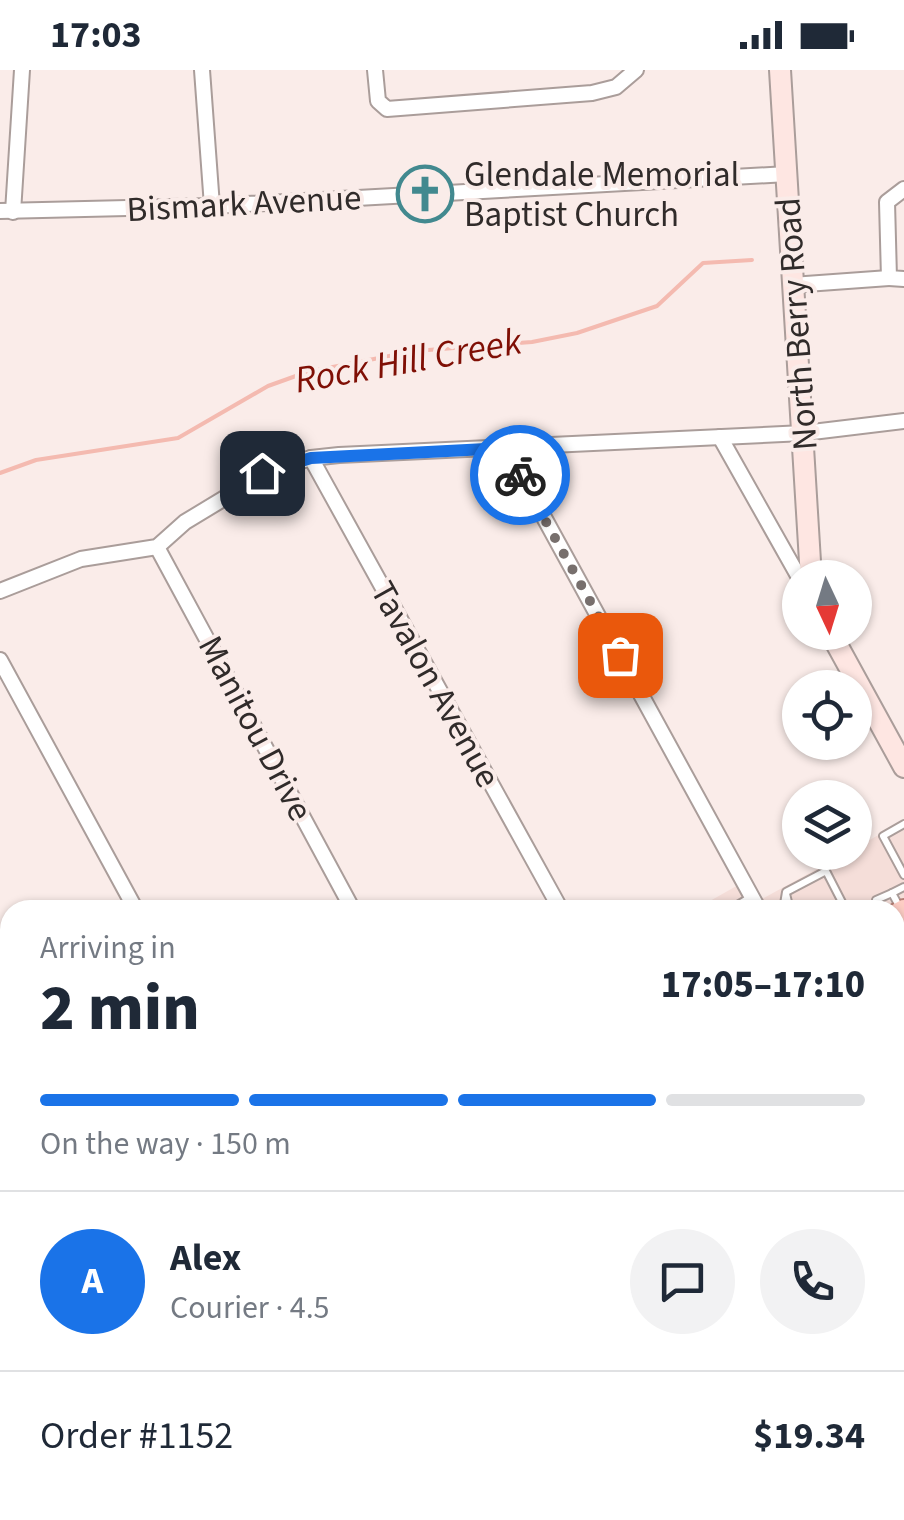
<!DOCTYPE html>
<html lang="en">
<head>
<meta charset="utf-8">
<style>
	:root { --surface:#fff; --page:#f2f2f3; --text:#1f2937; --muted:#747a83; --line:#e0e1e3; --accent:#1a73e8 }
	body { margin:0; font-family:"Source Sans 3",sans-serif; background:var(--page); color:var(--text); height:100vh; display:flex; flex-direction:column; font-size:38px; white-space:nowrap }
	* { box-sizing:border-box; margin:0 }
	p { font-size:32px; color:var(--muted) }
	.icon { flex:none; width:55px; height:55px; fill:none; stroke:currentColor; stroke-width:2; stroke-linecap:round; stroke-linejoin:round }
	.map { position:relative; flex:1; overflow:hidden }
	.panel { position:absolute; left:0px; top:830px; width:905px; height:620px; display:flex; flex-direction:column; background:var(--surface); border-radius:30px 30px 0 0; box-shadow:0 2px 8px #0004 }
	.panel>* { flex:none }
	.needle { width:65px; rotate:176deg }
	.fabs { position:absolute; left:782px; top:490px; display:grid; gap:20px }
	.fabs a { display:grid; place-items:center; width:90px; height:90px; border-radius:50%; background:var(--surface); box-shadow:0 2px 8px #0004; font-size:50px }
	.pin { position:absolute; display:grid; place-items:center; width:85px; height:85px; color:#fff; margin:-42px; border-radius:20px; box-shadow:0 5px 15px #0006 }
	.courier { position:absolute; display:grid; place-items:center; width:100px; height:100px; margin:-50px; border:8px solid #1a73e8; border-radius:50%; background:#fff; color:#222; box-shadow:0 2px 12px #0007 }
	.headline em { font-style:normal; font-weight:800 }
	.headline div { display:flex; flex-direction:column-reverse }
	.headline { display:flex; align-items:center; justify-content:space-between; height:170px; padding:0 40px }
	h1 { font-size:65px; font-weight:800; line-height:75px }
	.bar { display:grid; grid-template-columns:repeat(4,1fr); gap:15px 10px; align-content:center; height:120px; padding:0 40px }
	.bar i { height:12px; border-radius:8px; background:var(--line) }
	.bar .current { background:var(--accent) }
	.bar p { grid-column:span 4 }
	.line { display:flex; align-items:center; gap:25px; padding:0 40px; border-top:2px solid var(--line) }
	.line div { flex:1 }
	.round { display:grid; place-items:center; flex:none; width:105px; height:105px; border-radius:52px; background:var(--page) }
	.status { display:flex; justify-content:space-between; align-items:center; height:70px; padding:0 50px; background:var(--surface); direction:ltr }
	.status svg { height:28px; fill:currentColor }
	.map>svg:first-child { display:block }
	.built { fill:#f5ded9 }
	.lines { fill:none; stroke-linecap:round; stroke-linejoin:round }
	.stream { stroke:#f4bab0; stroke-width:4 }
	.service-casing { stroke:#aa9d9a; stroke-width:10 }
	.minor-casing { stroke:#aa9d9a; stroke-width:18 }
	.tertiary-casing { stroke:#aa9d9a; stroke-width:21 }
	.secondary-casing { stroke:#aa9d9a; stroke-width:24 }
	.primary-casing { stroke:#b47f75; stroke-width:26 }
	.service { stroke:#fff; stroke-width:6 }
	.minor { stroke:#fff; stroke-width:14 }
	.tertiary { stroke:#fff; stroke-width:18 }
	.secondary { stroke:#fee6e2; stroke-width:20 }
	.primary { stroke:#fdcdc4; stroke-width:22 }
	.done { stroke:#776f6d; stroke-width:10; stroke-dasharray:0 18 }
	.route { stroke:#1a73e8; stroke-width:12 }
	.labels { text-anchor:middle; stroke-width:8; stroke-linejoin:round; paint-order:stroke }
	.poi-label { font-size:35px; fill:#302b2a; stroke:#faece9; text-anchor:start }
	.street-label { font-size:35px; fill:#302b2a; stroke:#faece9 }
	.water-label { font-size:38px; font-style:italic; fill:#7f0f05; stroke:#faece9 }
</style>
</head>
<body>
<div class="status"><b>17:03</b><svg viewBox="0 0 49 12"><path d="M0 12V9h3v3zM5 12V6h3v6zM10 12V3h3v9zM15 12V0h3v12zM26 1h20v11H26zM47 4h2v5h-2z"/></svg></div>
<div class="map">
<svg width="904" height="1450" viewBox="0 0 904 1450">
	<rect width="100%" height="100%" fill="#faece9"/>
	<g class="built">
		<path d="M904 751V834L895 840H694L740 814 753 834 846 783 855 782V778Z"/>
		<path d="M904 871V992L895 996V876Z"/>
		<path d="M10 1051V1317L0 1323V1337V1057Z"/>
		<path d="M10 1373V1440H180L179 1450H0V1379Z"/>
	</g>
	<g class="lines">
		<path class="stream" d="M0 403 36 390 178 368 268 316 307 302 415 281 532 272 577 263 657 236 703 193 752 190"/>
		<g class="service-casing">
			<g id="service">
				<path d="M904 754 883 766 904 805"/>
				<path d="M786 824 790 840"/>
				<path d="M876 830 892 823"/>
				<path d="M899 836 892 823 904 817"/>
				<path d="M729 840 749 828"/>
				<path d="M783 840 786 822 826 801 846 840"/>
				<path d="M895 886 904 903"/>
				<path d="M0 1069 10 1064"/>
				<path d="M0 1191 7 1200"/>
				<path d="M0 1407 10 1399"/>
				<path d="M0 1425 10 1426"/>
			</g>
		</g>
		<g class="minor-casing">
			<g id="minor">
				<path d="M202 0 212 136"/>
				<path d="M375 0 378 31 387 39 592 23 616 17 636 0"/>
				<path d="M904 119 887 132 889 208 904 209"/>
				<path d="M0 141 212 136 787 104"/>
				<path d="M13 142 22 0"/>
				<path d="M792 215 889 208"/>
				<path d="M720 367 800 509"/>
				<path d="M506 378 759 840"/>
				<path d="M311 388 561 840"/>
				<path d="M262 403 311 388 339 385 804 363 904 351"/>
				<path d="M157 477 353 840"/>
				<path d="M0 521 81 489 157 477 185 452 228 426"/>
				<path d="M0 590 136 840"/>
				<path d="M0 919H5"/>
				<path d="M895 1241 904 1238"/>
				<path d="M501 1450 502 1440"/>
				<path d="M771 1450 772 1440"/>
			</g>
		</g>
		<g class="tertiary-casing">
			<path id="tertiary" d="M187 1450V1440"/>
		</g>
		<g class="secondary-casing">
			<g id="secondary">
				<path d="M780 0 811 508"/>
				<path d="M830 562 904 697"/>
			</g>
		</g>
		<g class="primary-casing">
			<g id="primary">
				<path d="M895 846 904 841"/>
				<path d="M895 869 904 864"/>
				<path d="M0 1364 10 1358"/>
			</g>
		</g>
		<use href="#service" class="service"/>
		<use href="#minor" class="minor"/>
		<use href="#tertiary" class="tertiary"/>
		<use href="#secondary" class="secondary"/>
		<use href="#primary" class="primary"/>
	</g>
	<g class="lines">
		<path class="done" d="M520 405 620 585"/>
		<path class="route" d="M262 403 311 388 506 378 520 405"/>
	</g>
	<defs>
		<g id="church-ring" transform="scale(2.875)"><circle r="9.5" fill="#faece9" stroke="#42898f" stroke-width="1.5"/><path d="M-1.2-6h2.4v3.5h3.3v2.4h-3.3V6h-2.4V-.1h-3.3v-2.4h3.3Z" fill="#42898f"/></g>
	</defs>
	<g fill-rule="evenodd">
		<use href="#church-ring" x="425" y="124"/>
	</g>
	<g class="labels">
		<g class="poi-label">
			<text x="464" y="116">Glendale Memorial<tspan x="464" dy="40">Baptist Church</tspan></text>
		</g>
		<g class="street-label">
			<text transform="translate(244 133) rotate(-3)" y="12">Bismark Avenue</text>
			<text transform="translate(796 254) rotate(-94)" y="12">North Berry Road</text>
			<text transform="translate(436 614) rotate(61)" y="12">Tavalon Avenue</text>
			<text transform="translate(256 658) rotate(62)" y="12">Manitou Drive</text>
		</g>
		<g class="water-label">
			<text transform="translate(408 290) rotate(-10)" y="13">Rock Hill Creek</text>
		</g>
	</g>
</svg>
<div class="fabs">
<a><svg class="needle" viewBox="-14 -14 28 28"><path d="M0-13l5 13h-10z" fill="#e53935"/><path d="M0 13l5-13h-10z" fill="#747a83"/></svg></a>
<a><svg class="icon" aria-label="locate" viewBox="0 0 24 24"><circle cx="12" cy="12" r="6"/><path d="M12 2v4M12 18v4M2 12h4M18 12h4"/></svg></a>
<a><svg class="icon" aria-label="layers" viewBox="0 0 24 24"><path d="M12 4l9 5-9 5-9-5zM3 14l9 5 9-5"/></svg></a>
</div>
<div class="pin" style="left:620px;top:585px;background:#ea580c"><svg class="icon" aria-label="bag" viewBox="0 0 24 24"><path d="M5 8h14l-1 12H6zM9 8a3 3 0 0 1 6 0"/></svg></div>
<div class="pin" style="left:262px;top:403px;background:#1f2937"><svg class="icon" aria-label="home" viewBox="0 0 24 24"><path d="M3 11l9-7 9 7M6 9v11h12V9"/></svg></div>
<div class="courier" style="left:520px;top:405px"><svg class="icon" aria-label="bike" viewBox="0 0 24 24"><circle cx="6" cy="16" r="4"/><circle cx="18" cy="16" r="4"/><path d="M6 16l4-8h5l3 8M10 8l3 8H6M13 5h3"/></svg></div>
<section class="panel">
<div class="headline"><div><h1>2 min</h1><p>Arriving in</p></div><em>17:05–17:10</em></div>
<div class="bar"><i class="current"></i><i class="current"></i><i class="current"></i><i></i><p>On the way · 150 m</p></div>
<div class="line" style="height:180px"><b class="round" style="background:var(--accent);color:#fff">A</b><div><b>Alex</b><p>Courier · 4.5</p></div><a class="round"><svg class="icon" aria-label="chat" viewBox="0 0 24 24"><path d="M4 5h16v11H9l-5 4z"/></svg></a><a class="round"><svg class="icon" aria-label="phone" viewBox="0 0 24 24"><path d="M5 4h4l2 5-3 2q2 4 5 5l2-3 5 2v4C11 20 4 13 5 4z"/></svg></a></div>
<div class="line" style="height:130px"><div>Order #1152</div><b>$19.34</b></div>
</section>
</div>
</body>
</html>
